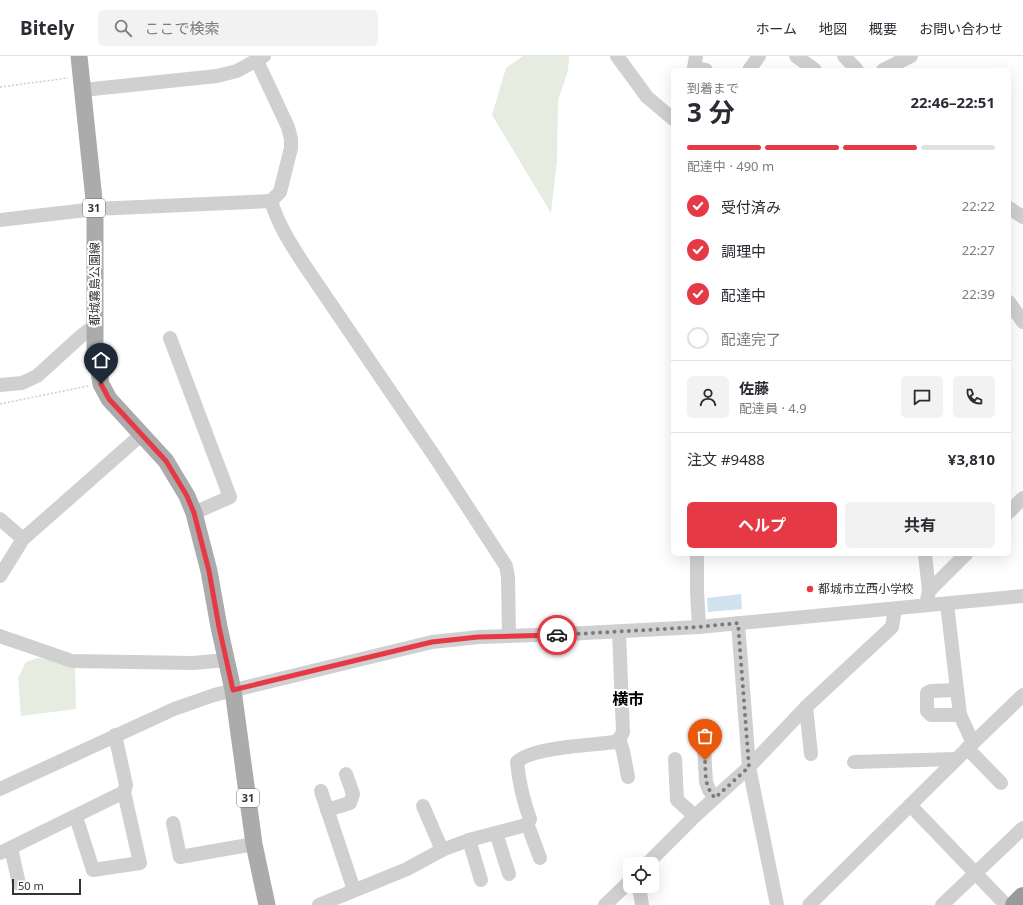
<!DOCTYPE html>
<html lang="ja">
<head>
<meta charset="utf-8">
<style>
	:root { --surface:#fff; --page:#f2f2f3; --text:#2b2b33; --muted:#7c7c81; --line:#e1e1e2; --accent:#e63946 }
	body { margin:0; font-family:"Noto Sans","Noto Sans JP",sans-serif; background:var(--page); color:var(--text); height:100vh; display:flex; flex-direction:column; font-size:15px; white-space:nowrap }
	* { box-sizing:border-box; margin:0 }
	p { font-size:13px; color:var(--muted) }
	.icon { flex:none; width:22px; height:22px; fill:none; stroke:currentColor; stroke-width:2; stroke-linecap:round; stroke-linejoin:round }
	.map { position:relative; flex:1; overflow:hidden }
	.drawer { position:absolute; left:671px; top:12px; width:340px; height:488px; display:flex; flex-direction:column; background:var(--surface); border-radius:6px; box-shadow:0 4px 16px #0002 }
	.drawer>* { flex:none }
	.buttons { position:absolute; left:623px; top:801px; display:grid; gap:8px }
	.buttons a { display:grid; place-items:center; width:36px; height:36px; border-radius:6px; background:var(--surface); box-shadow:0 4px 16px #0002; font-size:20px }
	.scale { position:absolute; left:12px; bottom:10px; width:69px; box-sizing:border-box; padding-left:4px; border:2px solid #333; border-top:0; font-size:11px; line-height:14px; white-space:nowrap; color:#333; -webkit-text-stroke:3px #fff; paint-order:stroke }
	.pin { position:absolute; display:grid; place-items:center; width:34px; height:34px; color:#fff; margin:-41px -17px; border-radius:50% 50% 50% 0; rotate:-45deg; box-shadow:0 0 4px #0007 }
	.pin .icon { rotate:45deg }
	.courier { position:absolute; display:grid; place-items:center; width:40px; height:40px; margin:-20px; border:3px solid #e63946; border-radius:50%; background:#fff; color:#222; box-shadow:0 1px 5px #0007 }
	.head em { font-style:normal; font-weight:700 }
	.head div { display:flex; flex-direction:column-reverse }
	.head { display:flex; align-items:center; justify-content:space-between; height:68px; padding:0 16px }
	h1 { font-size:26px; font-weight:700; line-height:30px }
	.bar { display:grid; grid-template-columns:repeat(4,1fr); gap:6px 4px; align-content:center; height:48px; padding:0 16px }
	.bar i { height:5px; border-radius:3px; background:var(--line) }
	.bar .current { background:var(--accent) }
	.bar p { grid-column:span 4 }
	.line { display:flex; align-items:center; gap:10px; padding:0 16px; border-top:1px solid var(--line) }
	.line div { flex:1 }
	.round { display:grid; place-items:center; flex:none; width:42px; height:42px; border-radius:6px; background:var(--page) }
	ol { padding:0 16px; list-style:none }
	li { display:flex; align-items:center; gap:12px; height:44px }
	li p { margin-inline-start:auto }
	li .icon { padding:4px; border-radius:50%; background:var(--accent); color:#fff; stroke-width:4 }
	li:last-child { color:var(--muted) }
	li i { width:22px; height:22px; border:2px solid var(--line); border-radius:50% }
	.button { display:flex; gap:8px; margin-top:auto; padding:8px 16px }
	.button a { flex:1; height:46px; border-radius:6px; background:var(--accent); color:#fff; font-size:16px; font-weight:700; line-height:46px; text-align:center }
	.button a+a { background:var(--page); color:var(--text) }
	header { display:flex; align-items:center; gap:24px; box-sizing:border-box; height:56px; padding:0 20px; background:var(--surface); border-bottom:1px solid var(--line) }
	header strong { font-size:19px }
	nav { display:flex; gap:22px; margin-inline-start:auto; font-size:14px }
	.search { width:280px; height:36px; background:var(--page); display:flex; align-items:center; gap:10px; box-sizing:border-box; padding:0 14px; border-radius:6px; color:var(--muted); font-size:15px }
	.map>svg:first-child { display:block }
	.green { fill:#e6ecdf }
	.water { fill:#cfe2ee }
	.lines { fill:none; stroke-linecap:round; stroke-linejoin:round }
	.path { stroke:#cdcdcd; stroke-width:1.5; stroke-dasharray:2 2; stroke-linecap:butt }
	.minor { stroke:#d0d0d0; stroke-width:14 }
	.major { stroke:#ababab; stroke-width:17 }
	.highway { stroke:#9a9a9a; stroke-width:20 }
	.done { stroke:#7a7a7a; stroke-width:4; stroke-dasharray:0 7.2 }
	.route { stroke:#e63946; stroke-width:5 }
	.poi-dot { fill:#e63946; stroke:#fff; stroke-width:1.5 }
	.labels { text-anchor:middle; stroke-width:4; stroke-linejoin:round; paint-order:stroke }
	.shield { fill:#fff; stroke:#707070; stroke-width:1 }
	.shield-label { font-size:11px; font-weight:bold; fill:#333 }
	.street-label { font-size:12px; fill:#333; stroke:#fff }
	.poi-label { font-size:12px; fill:#333; stroke:#fff; text-anchor:start }
	.district-label { font-size:16px; font-weight:bold; fill:#000; stroke:#fff }
</style>
</head>
<body>
<header>
<strong>Bitely</strong>
<div class="search"><svg class="icon" aria-label="search" viewBox="0 0 24 24"><circle cx="10" cy="10" r="6"/><path d="M15 15l6 6"/></svg>ここで検索</div>
<nav><a>ホーム</a><a>地図</a><a>概要</a><a>お問い合わせ</a></nav>
</header>
<div class="map">
<svg width="1023" height="849" viewBox="0 0 1023 849">
	<rect width="100%" height="100%" fill="#fff"/>
	<g class="green">
		<path d="M523 0H569L568 15 558 44 557 104 551 157 492 59 506 12Z"/>
		<path d="M38 602 75 607 76 653 21 660 18 622 26 606Z"/>
	</g>
	<path class="water" d="M741 538 742 553 708 556 707 542Z"/>
	<g class="lines">
		<g class="path">
			<path d="M0 31 68 22"/>
			<path d="M0 348 88 330"/>
		</g>
		<g class="minor">
			<path d="M617 0 647 41 673 63"/>
			<path d="M696 0 694 12 706 14"/>
			<path d="M796 0 815 14"/>
			<path d="M844 0 857 14"/>
			<path d="M257 5 288 71 291 83V92L280 136 271 145C278 168 290 187 303 207L435 401 506 510 508 521 509 580"/>
			<path d="M749 14 759 0"/>
			<path d="M883 14 911 0"/>
			<path d="M83 34 217 20 237 15 264 0"/>
			<path d="M1009 152 1023 161"/>
			<path d="M0 164 95 153 271 145"/>
			<path d="M1009 246 1023 266"/>
			<path d="M170 282 230 441 194 457"/>
			<path d="M0 329 22 327 37 320 81 280 94 270"/>
			<path d="M1009 456 1023 442"/>
			<path d="M0 463 23 483"/>
			<path d="M697 498V535L699 571"/>
			<path d="M925 498 929 535"/>
			<path d="M0 520 23 483 141 379"/>
			<path d="M947 548 960 659 973 687"/>
			<path d="M926 549 929 535 966 498"/>
			<path d="M738 567 749 711 777 849"/>
			<path d="M0 580 72 605 193 607 226 604"/>
			<path d="M956 634 931 635 927 637V655L931 659H960"/>
			<path d="M806 651 811 698"/>
			<path d="M619 683 623 695 628 721"/>
			<path d="M704 692 706 726 709 734 715 742"/>
			<path d="M967 692 1001 727"/>
			<path d="M675 703 677 744 695 760"/>
			<path d="M854 706 956 703"/>
			<path d="M0 733 174 653 214 639 432 586 479 581 566 578 699 571 1023 540"/>
			<path d="M321 735 354 834"/>
			<path d="M910 749 1006 849"/>
			<path d="M423 750 442 794"/>
			<path d="M327 754 350 747 353 738 346 718"/>
			<path d="M76 761 93 814 140 807 124 736"/>
			<path d="M173 767 180 801 254 788"/>
			<path d="M527 767 540 802"/>
			<path d="M496 777 509 818"/>
			<path d="M469 784 481 824"/>
			<path d="M11 792 19 828"/>
			<path d="M0 797 124 736 126 729 115 679"/>
			<path d="M647 808 695 760 749 711 806 651 892 571 895 553"/>
			<path d="M639 830 642 849"/>
			<path d="M319 849 407 813 442 794 469 784 526 769 530 763C523 744 519 726 517 706 531 691 594 689 615 686L620 682 623 676 619 576"/>
			<path d="M605 849 630 825"/>
			<path d="M809 849 973 687 1023 639"/>
			<path d="M942 849 1023 772"/>
		</g>
		<path class="major" d="M79 0 95 153V291L101 328 109 343 166 405 187 440 194 457 209 515 219 571 233 634 254 788 267 849"/>
		<path class="highway" d="M1015 849 1023 841"/>
	</g>
	<g class="lines">
		<path class="done" d="M557 579 699 571 738 567 749 711 715 742C704 729 706 720 705 704"/>
		<path class="route" d="M101 328 109 343 166 405 187 440 194 457 209 515 219 571 233 634 432 586 478 581 557 579"/>
	</g>
	<circle class="poi-dot" cx="810" cy="533" r="4"/>
	<g class="labels">
		<g class="shield">
			<rect x="83" y="143" width="22" height="18" rx="3"/>
			<rect x="237" y="733" width="22" height="18" rx="3"/>
		</g>
		<g class="shield-label">
			<text x="94" y="156">31</text>
			<text x="248" y="746">31</text>
		</g>
		<g class="street-label">
			<text transform="translate(95 228) rotate(-90)" y="4">都城霧島公園線</text>
		</g>
		<g class="poi-label">
			<text x="818" y="537">都城市立西小学校</text>
		</g>
		<g class="district-label">
			<text x="628" y="649">横市</text>
		</g>
	</g>
</svg>
<div class="buttons">
<a><svg class="icon" aria-label="locate" viewBox="0 0 24 24"><circle cx="12" cy="12" r="6"/><path d="M12 2v4M12 18v4M2 12h4M18 12h4"/></svg></a>
</div>
<div class="scale">50 m</div>
<div class="pin" style="left:705px;top:704px;background:#ea580c"><svg class="icon" aria-label="bag" viewBox="0 0 24 24"><path d="M5 8h14l-1 12H6zM9 8a3 3 0 0 1 6 0"/></svg></div>
<div class="pin" style="left:101px;top:328px;background:#1f2937"><svg class="icon" aria-label="home" viewBox="0 0 24 24"><path d="M3 11l9-7 9 7M6 9v11h12V9"/></svg></div>
<div class="courier" style="left:557px;top:579px"><svg class="icon" aria-label="car" viewBox="0 0 24 24"><path d="M5 17H2v-5l4-1 3-4h7l3 4 3 1v5h-3M9 17h6M6 11h13"/><circle cx="7" cy="17" r="2"/><circle cx="17" cy="17" r="2"/></svg></div>
<section class="drawer">
<div class="head"><div><h1>3 分</h1><p>到着まで</p></div><em>22:46–22:51</em></div>
<div class="bar"><i class="current"></i><i class="current"></i><i class="current"></i><i></i><p>配達中 · 490 m</p></div>
<ol>
<li><svg class="icon" aria-label="check" viewBox="0 0 24 24"><path d="M5 12l5 5 9-10"/></svg>受付済み<p>22:22</p></li>
<li><svg class="icon" aria-label="check" viewBox="0 0 24 24"><path d="M5 12l5 5 9-10"/></svg>調理中<p>22:27</p></li>
<li><svg class="icon" aria-label="check" viewBox="0 0 24 24"><path d="M5 12l5 5 9-10"/></svg>配達中<p>22:39</p></li>
<li><i></i>配達完了</li>
</ol>
<div class="line" style="height:72px"><a class="round"><svg class="icon" aria-label="person" viewBox="0 0 24 24"><circle cx="12" cy="8" r="4"/><path d="M4 21q1-7 8-7t8 7"/></svg></a><div><b>佐藤</b><p>配達員 · 4.9</p></div><a class="round"><svg class="icon" aria-label="chat" viewBox="0 0 24 24"><path d="M4 5h16v11H9l-5 4z"/></svg></a><a class="round"><svg class="icon" aria-label="phone" viewBox="0 0 24 24"><path d="M5 4h4l2 5-3 2q2 4 5 5l2-3 5 2v4C11 20 4 13 5 4z"/></svg></a></div>
<div class="line" style="height:52px"><div>注文 #9488</div><b>¥3,810</b></div>
<div class="button"><a>ヘルプ</a><a>共有</a></div>
</section>
</div>
</body>
</html>
